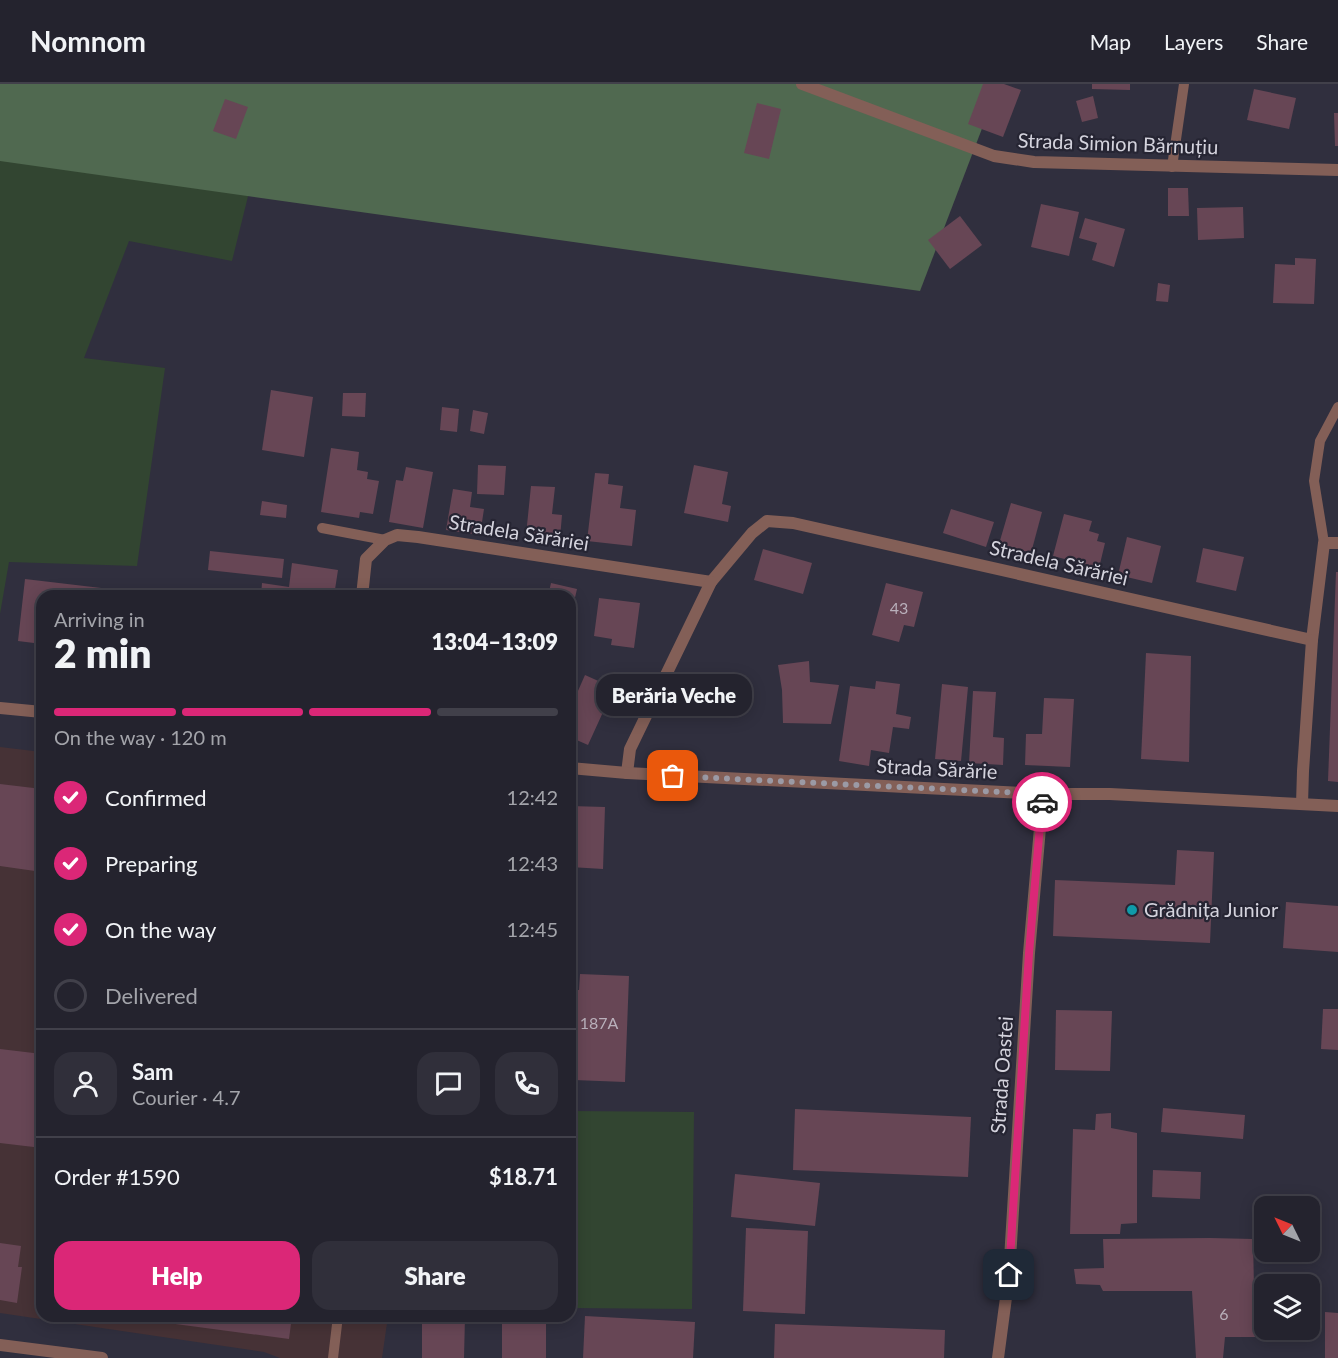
<!DOCTYPE html>
<html lang="en">
<head>
<meta charset="utf-8">
<style>
	:root { --surface:#24232e; --page:#302f3a; --text:#f1f3f6; --muted:#a3a4aa; --line:#41404a; --accent:#db2777 }
	body { margin:0; font-family:Lato,sans-serif; background:var(--page); color:var(--text); height:100vh; display:flex; flex-direction:column; font-size:22px; white-space:nowrap }
	* { box-sizing:border-box; margin:0 }
	p { font-size:20px; color:var(--muted) }
	.icon { flex:none; width:33px; height:33px; fill:none; stroke:currentColor; stroke-width:2; stroke-linecap:round; stroke-linejoin:round }
	.map { position:relative; flex:1; overflow:hidden }
	.drawer { position:absolute; left:36px; top:506px; width:540px; height:732px; display:flex; flex-direction:column; background:var(--surface); border-radius:18px; box-shadow:0 3px 15px #0003,0 0 0 2px var(--line) }
	.drawer>* { flex:none }
	.needle { width:39px; rotate:313deg }
	.tools { position:absolute; left:1254px; top:1112px; display:grid; gap:12px }
	.tools a { display:grid; place-items:center; width:66px; height:66px; border-radius:12px; background:var(--surface); box-shadow:0 3px 15px #0003,0 0 0 2px var(--line); font-size:30px }
	.pin { position:absolute; display:grid; place-items:center; width:51px; height:51px; color:#fff; margin:-26px; border-radius:12px; box-shadow:0 3px 9px #0006 }
	.courier { position:absolute; display:grid; place-items:center; width:60px; height:60px; margin:-30px; border:4px solid #db2777; border-radius:50%; background:#fff; color:#222; box-shadow:0 2px 8px #0007 }
	.bubble { position:absolute; height:42px; border-radius:18px; background:var(--surface); box-shadow:0 3px 15px #0003,0 0 0 2px var(--line); font-size:20px; font-weight:800; line-height:42px; text-align:center }
	.summary em { font-style:normal; font-weight:800 }
	.summary div { display:flex; flex-direction:column-reverse }
	.summary { display:flex; align-items:center; justify-content:space-between; height:102px; padding:0 18px }
	h1 { font-size:39px; font-weight:800; line-height:45px }
	.bar { display:grid; grid-template-columns:repeat(4,1fr); gap:9px 6px; align-content:center; height:72px; padding:0 18px }
	.bar i { height:8px; border-radius:4px; background:var(--line) }
	.bar .selected { background:var(--accent) }
	.bar p { grid-column:span 4 }
	.line { display:flex; align-items:center; gap:15px; padding:0 18px; border-top:2px solid var(--line) }
	.line div { flex:1 }
	.round { display:grid; place-items:center; flex:none; width:63px; height:63px; border-radius:18px; background:var(--page) }
	ol { padding:0 18px; list-style:none }
	li { display:flex; align-items:center; gap:18px; height:66px }
	li p { margin-inline-start:auto }
	li .icon { padding:6px; border-radius:50%; background:var(--accent); color:#fff; stroke-width:4 }
	li:last-child { color:var(--muted) }
	li i { width:33px; height:33px; border:3px solid var(--line); border-radius:50% }
	.action { display:flex; gap:12px; margin-top:auto; padding:12px 18px }
	.action a { flex:1; height:69px; border-radius:18px; background:var(--accent); color:#fff; font-size:24px; font-weight:800; line-height:69px; text-align:center }
	.action a+a { background:var(--page); color:var(--text) }
	header { display:flex; align-items:center; gap:36px; box-sizing:border-box; height:84px; padding:0 30px; background:var(--surface); border-bottom:2px solid var(--line) }
	header strong { font-size:28px }
	nav { display:flex; gap:33px; margin-inline-start:auto; font-size:21px }
	.map>svg:first-child { display:block }
	.education { fill:#463236 }
	.green { fill:#324531 }
	.forest { fill:#506950 }
	.building { fill:#674655 }
	.lines { fill:none; stroke-linecap:round; stroke-linejoin:round }
	.service { stroke:#835f57; stroke-width:10 }
	.minor { stroke:#835f57; stroke-width:12 }
	.tertiary { stroke:#835f57; stroke-width:12 }
	.done { stroke:#9b9aa5; stroke-width:6; stroke-dasharray:0 10.8 }
	.route { stroke:#db2777; stroke-width:8 }
	.culture-dot { fill:#0f9aa8; stroke:#262533; stroke-width:2 }
	.labels { text-anchor:middle; stroke-width:4.5; stroke-linejoin:round; paint-order:stroke }
	.number-label { font-size:16px; fill:#b9b0bb }
	.street-label { font-size:20px; fill:#d4d3dd; stroke:#262533 }
	.poi-label { font-size:20px; fill:#d4d3dd; stroke:#262533; text-anchor:start }
</style>
</head>
<body>
<header>
<strong>Nomnom</strong>
<nav><a>Map</a><a>Layers</a><a>Share</a></nav>
</header>
<div class="map">
<svg width="1338" height="1274" viewBox="0 0 1338 1274">
	<rect width="100%" height="100%" fill="#302f3e"/>
	<path class="education" d="M0 663 42 668V1232H388L382 1274H280L264 1268 0 1229Z"/>
	<g class="green">
		<path d="M0 0 255 84 232 177 129 157 84 274 165 284 137 482 9 478 0 530Z"/>
		<path d="M570 1027 694 1028 692 1225 570 1224Z"/>
	</g>
	<path class="forest" d="M0 0H999L920 207 0 77Z"/>
	<g class="building">
		<path d="M983 0H1004L1021 6 1003 53 968 40Z"/>
		<path d="M1092 0H1130V6L1092 5Z"/>
		<path d="M1254 5 1296 14 1289 45 1247 36Z"/>
		<path d="M1093 12 1098 34 1082 38 1076 17Z"/>
		<path d="M225 15 248 23 236 55 213 47Z"/>
		<path d="M757 19 781 25 769 75 744 69Z"/>
		<path d="M1334 29H1338V62H1335Z"/>
		<path d="M1168 104H1188L1189 132H1168Z"/>
		<path d="M1041 120 1079 128 1069 172 1031 163Z"/>
		<path d="M1243 123 1244 154 1198 156 1197 124Z"/>
		<path d="M960 132 982 161 950 185 928 156Z"/>
		<path d="M1085 134 1125 145 1114 183 1092 176 1097 159 1079 154Z"/>
		<path d="M1295 174 1316 175 1314 220 1273 219 1275 180 1295 181Z"/>
		<path d="M1158 199 1170 201 1168 218 1156 217Z"/>
		<path d="M271 306 313 313 304 373 262 366Z"/>
		<path d="M343 309H366L365 333 342 332Z"/>
		<path d="M442 323 459 325 457 348 440 346Z"/>
		<path d="M473 326 488 329 484 350 470 347Z"/>
		<path d="M331 364 359 368 357 386 368 388 367 395 379 397 373 430 360 428 359 434 321 428Z"/>
		<path d="M478 381 506 382 504 411 477 410Z"/>
		<path d="M694 381 728 388 722 420 731 422 728 438 684 429Z"/>
		<path d="M406 383 433 388 423 444 389 438 396 396 403 397Z"/>
		<path d="M595 389 609 390 608 400 623 402 620 424 636 426 632 462 587 457Z"/>
		<path d="M531 402 555 403 552 430 562 431 560 454 526 451Z"/>
		<path d="M453 405 472 408 470 423 484 425 480 451 446 446Z"/>
		<path d="M262 417 287 421 286 434 260 431Z"/>
		<path d="M1011 419 1042 428 1031 469 999 460Z"/>
		<path d="M951 425 994 438 986 463 943 449Z"/>
		<path d="M1064 430 1092 437 1089 447 1099 450 1097 457 1105 459 1099 484 1053 472Z"/>
		<path d="M1127 453 1161 462 1152 499 1118 491Z"/>
		<path d="M1203 464 1244 473 1236 507 1196 498Z"/>
		<path d="M763 465 812 479 803 510 754 496Z"/>
		<path d="M210 467 284 475 282 494 208 486Z"/>
		<path d="M292 479 338 486 334 512H261L262 499 289 503Z"/>
		<path d="M1336 488H1338V698L1328 697Z"/>
		<path d="M25 495 152 510V512H42V560L18 557Z"/>
		<path d="M551 499 577 505 571 531 570 512H548Z"/>
		<path d="M886 499 923 508 914 543 904 541 899 558 872 551Z"/>
		<path d="M599 514 640 519 634 564 611 561 612 555 594 552Z"/>
		<path d="M1146 569 1191 572 1189 678 1141 675Z"/>
		<path d="M809 577 810 598 839 601 831 640 783 639 782 606 778 581Z"/>
		<path d="M585 591 614 604 588 661 572 654 575 648 570 645V625Z"/>
		<path d="M876 597 900 600 896 630 911 633 909 645 893 643 889 669 871 666 869 682 839 677 850 602 875 605Z"/>
		<path d="M942 600 968 603 961 677 935 675Z"/>
		<path d="M973 607 996 608 993 653 1004 654 1003 681 969 679Z"/>
		<path d="M1044 614 1074 615 1070 683 1025 681 1026 650H1042Z"/>
		<path d="M0 700 42 705V788L0 782Z"/>
		<path d="M570 722 605 723 603 785 570 783Z"/>
		<path d="M1177 766 1214 768 1210 859 1053 852 1055 796 1175 801Z"/>
		<path d="M1286 818 1338 822V868L1283 864Z"/>
		<path d="M41 883H42V898H39Z"/>
		<path d="M580 890 629 892 625 998 574 996 575 973H570V906H579Z"/>
		<path d="M1323 925H1338V966L1321 965Z"/>
		<path d="M1056 926 1112 927 1110 987 1055 986Z"/>
		<path d="M0 965 42 970V1064L0 1059Z"/>
		<path d="M1163 1024 1245 1031 1243 1055 1161 1048Z"/>
		<path d="M795 1025 971 1033 968 1093 793 1086Z"/>
		<path d="M1111 1029V1044L1137 1049V1139L1121 1140 1120 1150H1070L1073 1045 1095 1046 1096 1030Z"/>
		<path d="M1153 1086 1201 1088 1200 1115 1152 1113Z"/>
		<path d="M735 1090 820 1099 815 1142 731 1133Z"/>
		<path d="M746 1144 808 1147 805 1230 743 1227Z"/>
		<path d="M1210 1154 1253 1155 1255 1253H1225L1223 1274H1196L1192 1207H1103L1100 1201 1076 1200 1074 1185 1104 1184 1103 1155Z"/>
		<path d="M0 1159 21 1162 18 1183H22L17 1219 0 1216Z"/>
		<path d="M40 1167H42V1185H37Z"/>
		<path d="M1325 1228 1338 1229V1274H1325Z"/>
		<path d="M124 1232H292L289 1255 123 1233Z"/>
		<path d="M422 1232H465L464 1274H422Z"/>
		<rect x="502" y="1232" width="44" height="42"/>
		<path d="M585 1232 695 1238 693 1274H583Z"/>
		<path d="M775 1240 945 1246 944 1274H774Z"/>
	</g>
	<g class="lines">
		<g class="service">
			<path d="M1172 83 1184 0"/>
			<path d="M322 444 385 456"/>
			<path d="M1324 459 1314 397 1320 357 1338 323"/>
			<path d="M333 1274 338 1232"/>
		</g>
		<g class="minor">
			<path d="M802 0 994 72 1034 78 1338 86"/>
			<path d="M362 512 366 475 385 456 397 451 418 453 711 498 752 449 767 437 793 439 1312 556 1324 459H1338"/>
			<path d="M627 689 630 665 711 498"/>
			<path d="M1302 720 1303 687 1312 556"/>
			<path d="M0 1261 102 1274"/>
		</g>
		<g class="tertiary">
			<path d="M0 624 42 628"/>
			<path d="M570 684 627 689 1043 710H1110L1338 722"/>
			<path d="M998 1274 1009 1191 1029 869 1043 710"/>
		</g>
	</g>
	<g class="lines">
		<path class="done" d="M673 692 1043 710 1042 718"/>
		<path class="route" d="M1009 1191 1029 869 1042 718"/>
	</g>
	<circle class="culture-dot" cx="1132" cy="826" r="6"/>
	<g class="labels">
		<g class="number-label">
			<text x="899" y="530">43</text>
			<text x="599" y="945">187A</text>
			<text x="1224" y="1236">6</text>
		</g>
		<g class="street-label">
			<text transform="translate(1118 60) rotate(2)" y="7">Strada Simion Bărnuțiu</text>
			<text transform="translate(519 449) rotate(9)" y="7">Stradela Sărăriei</text>
			<text transform="translate(1059 479) rotate(13)" y="7">Stradela Sărăriei</text>
			<text transform="translate(937 685) rotate(3)" y="7">Strada Sărărie</text>
			<text transform="translate(1002 991) rotate(-86)" y="7">Strada Oastei</text>
		</g>
		<g class="poi-label">
			<text x="1144" y="833">Grădnița Junior</text>
		</g>
	</g>
</svg>
<div class="tools">
<a><svg class="needle" viewBox="-14 -14 28 28"><path d="M0-13l5 13h-10z" fill="#e53935"/><path d="M0 13l5-13h-10z" fill="#a3a4aa"/></svg></a>
<a><svg class="icon" aria-label="layers" viewBox="0 0 24 24"><path d="M12 4l9 5-9 5-9-5zM3 14l9 5 9-5"/></svg></a>
</div>
<div class="pin" style="left:673px;top:692px;background:#ea580c"><svg class="icon" aria-label="bag" viewBox="0 0 24 24"><path d="M5 8h14l-1 12H6zM9 8a3 3 0 0 1 6 0"/></svg></div>
<div class="pin" style="left:1009px;top:1191px;background:#1f2937"><svg class="icon" aria-label="home" viewBox="0 0 24 24"><path d="M3 11l9-7 9 7M6 9v11h12V9"/></svg></div>
<div class="courier" style="left:1042px;top:718px"><svg class="icon" aria-label="car" viewBox="0 0 24 24"><path d="M5 17H2v-5l4-1 3-4h7l3 4 3 1v5h-3M9 17h6M6 11h13"/><circle cx="7" cy="17" r="2"/><circle cx="17" cy="17" r="2"/></svg></div>
<div class="bubble" style="left:596px;top:590px;width:156px">Berăria Veche</div>
<section class="drawer">
<div class="summary"><div><h1>2 min</h1><p>Arriving in</p></div><em>13:04–13:09</em></div>
<div class="bar"><i class="selected"></i><i class="selected"></i><i class="selected"></i><i></i><p>On the way · 120 m</p></div>
<ol>
<li><svg class="icon" aria-label="check" viewBox="0 0 24 24"><path d="M5 12l5 5 9-10"/></svg>Confirmed<p>12:42</p></li>
<li><svg class="icon" aria-label="check" viewBox="0 0 24 24"><path d="M5 12l5 5 9-10"/></svg>Preparing<p>12:43</p></li>
<li><svg class="icon" aria-label="check" viewBox="0 0 24 24"><path d="M5 12l5 5 9-10"/></svg>On the way<p>12:45</p></li>
<li><i></i>Delivered</li>
</ol>
<div class="line" style="height:108px"><a class="round"><svg class="icon" aria-label="person" viewBox="0 0 24 24"><circle cx="12" cy="8" r="4"/><path d="M4 21q1-7 8-7t8 7"/></svg></a><div><b>Sam</b><p>Courier · 4.7</p></div><a class="round"><svg class="icon" aria-label="chat" viewBox="0 0 24 24"><path d="M4 5h16v11H9l-5 4z"/></svg></a><a class="round"><svg class="icon" aria-label="phone" viewBox="0 0 24 24"><path d="M5 4h4l2 5-3 2q2 4 5 5l2-3 5 2v4C11 20 4 13 5 4z"/></svg></a></div>
<div class="line" style="height:78px"><div>Order #1590</div><b>$18.71</b></div>
<div class="action"><a>Help</a><a>Share</a></div>
</section>
</div>
</body>
</html>
